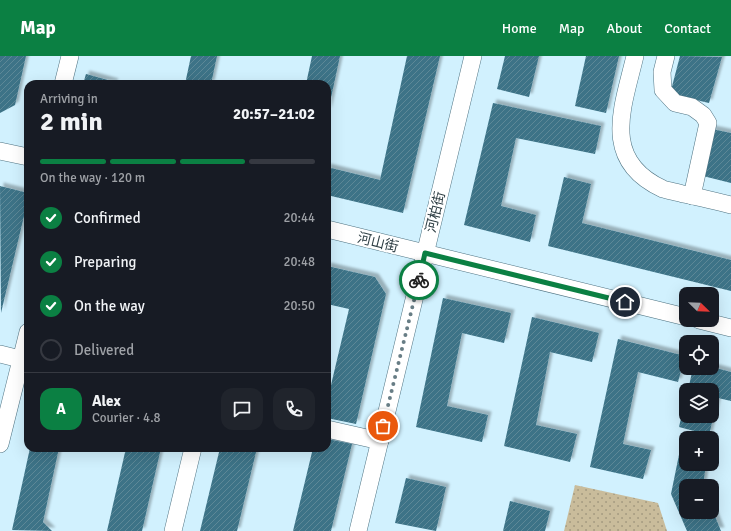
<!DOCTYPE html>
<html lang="en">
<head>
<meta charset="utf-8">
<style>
	:root { --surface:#171b24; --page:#20242c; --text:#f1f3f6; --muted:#9ea1a6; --line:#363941; --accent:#0b8043 }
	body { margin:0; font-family:Signika,"Noto Sans SC",sans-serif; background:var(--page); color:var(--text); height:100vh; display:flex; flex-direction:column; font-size:15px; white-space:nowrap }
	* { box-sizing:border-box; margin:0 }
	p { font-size:13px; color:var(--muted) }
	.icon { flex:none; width:22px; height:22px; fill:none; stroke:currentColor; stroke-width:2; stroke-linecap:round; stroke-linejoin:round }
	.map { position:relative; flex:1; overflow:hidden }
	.panel { position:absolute; left:24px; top:24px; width:307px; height:372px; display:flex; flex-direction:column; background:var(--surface); border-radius:12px; box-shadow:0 4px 16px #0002 }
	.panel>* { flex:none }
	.needle { width:26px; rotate:113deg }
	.fabs { position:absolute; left:679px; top:231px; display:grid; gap:8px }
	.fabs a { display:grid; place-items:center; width:40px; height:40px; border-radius:8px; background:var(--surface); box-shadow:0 4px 16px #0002; font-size:20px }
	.pin { position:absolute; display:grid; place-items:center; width:34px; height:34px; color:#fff; margin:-17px; border:2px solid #fff; border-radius:50%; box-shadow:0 1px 4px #0007 }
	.courier { position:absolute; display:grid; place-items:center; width:40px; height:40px; margin:-20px; border:3px solid #0b8043; border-radius:50%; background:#fff; color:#222; box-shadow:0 1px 5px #0007 }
	.headline em { font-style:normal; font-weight:700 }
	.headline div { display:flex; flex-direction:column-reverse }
	.headline { display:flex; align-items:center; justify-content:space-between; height:68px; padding:0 16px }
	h1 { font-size:26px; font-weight:700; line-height:30px }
	.bar { display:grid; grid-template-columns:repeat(4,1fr); gap:6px 4px; align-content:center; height:48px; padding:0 16px }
	.bar i { height:5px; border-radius:3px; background:var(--line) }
	.bar .on { background:var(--accent) }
	.bar p { grid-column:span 4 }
	.line { display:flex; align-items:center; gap:10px; padding:0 16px; border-top:1px solid var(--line) }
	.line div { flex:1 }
	.round { display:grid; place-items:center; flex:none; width:42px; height:42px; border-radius:12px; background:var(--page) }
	ol { padding:0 16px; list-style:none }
	li { display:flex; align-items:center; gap:12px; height:44px }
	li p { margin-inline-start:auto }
	li .icon { padding:4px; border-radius:50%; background:var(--accent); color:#fff; stroke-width:4 }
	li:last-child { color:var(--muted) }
	li i { width:22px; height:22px; border:2px solid var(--line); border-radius:50% }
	header { display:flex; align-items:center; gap:24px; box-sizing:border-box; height:56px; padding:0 20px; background:var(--accent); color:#fff }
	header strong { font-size:19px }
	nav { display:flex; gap:22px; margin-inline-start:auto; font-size:14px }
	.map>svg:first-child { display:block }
	.park { fill:url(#park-dots) }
	.building { fill:url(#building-hatch); filter:url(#shadow) }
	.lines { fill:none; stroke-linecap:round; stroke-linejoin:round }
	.minor-casing { stroke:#507483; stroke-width:18 }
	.minor { stroke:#fff; stroke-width:17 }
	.done { stroke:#677d85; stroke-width:4; stroke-dasharray:0 7.2 }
	.route { stroke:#0b8043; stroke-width:5 }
	.labels { text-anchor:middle; stroke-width:4; stroke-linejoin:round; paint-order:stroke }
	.street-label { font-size:14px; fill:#2e3e44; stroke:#fff }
</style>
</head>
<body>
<header>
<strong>Map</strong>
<nav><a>Home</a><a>Map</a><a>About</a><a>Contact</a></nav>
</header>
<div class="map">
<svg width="731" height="475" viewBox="0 0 731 475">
	<defs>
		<pattern id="park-dots" width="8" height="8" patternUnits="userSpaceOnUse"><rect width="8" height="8" fill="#c9bc9b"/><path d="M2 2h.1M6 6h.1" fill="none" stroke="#a49a80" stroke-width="1.8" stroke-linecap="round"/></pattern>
		<pattern id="building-hatch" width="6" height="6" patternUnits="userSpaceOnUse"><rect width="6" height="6" fill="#3c7387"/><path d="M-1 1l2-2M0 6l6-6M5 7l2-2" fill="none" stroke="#5d8897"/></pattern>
		<filter id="shadow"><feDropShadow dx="3.5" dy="-3.5" stdDeviation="1" flood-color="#0004"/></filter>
	</defs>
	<rect width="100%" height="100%" fill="#d1f1fe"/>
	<path class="park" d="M575 429 658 447 667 475H564Z"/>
	<g class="building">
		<path d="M0 0H26L15 49 0 57Z"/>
		<path d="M191 0H217L211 28H185Z"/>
		<path d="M312 0H340L328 56 327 28H306Z"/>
		<path d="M407 0H440L403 157 327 139V111L380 124Z"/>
		<path d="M505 0H539L529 41 497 33Z"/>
		<path d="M586 0H619L606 57 575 50Z"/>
		<path d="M680 0 722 1 709 47 670 38Z"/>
		<path d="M86 18 115 26 114 28H83Z"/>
		<path d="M493 47 601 70 595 98 516 82 501 150 536 159 530 186 464 169Z"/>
		<path d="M712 73 731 77V127L699 119Z"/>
		<path d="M564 121 591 128 582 167 731 204V235L548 190Z"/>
		<path d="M0 130 28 137V143L1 257Z"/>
		<path d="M327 210 375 221 386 238 356 368 327 362V346L349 253 327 248Z"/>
		<path d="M443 242 511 257 504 287 462 277 447 350 488 359 482 386 416 371Z"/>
		<path d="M532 261 599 277 592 306 550 296 536 369 577 378 570 406 504 390Z"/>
		<path d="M618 283 685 300 678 326 638 316 623 388 651 394 643 423 590 411Z"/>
		<path d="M712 311 731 316V345L718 342 709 379 679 371 685 345 686 360H712V334H688L693 312Z"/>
		<path d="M683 379 692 381 686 382V408H706L703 430H686V456H712V453L721 475H687L671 438Z"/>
		<path d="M327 383 352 388 331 475H293L313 392H327Z"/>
		<path d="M30 392H59L43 466 52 475 12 474Z"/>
		<path d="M126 392H161L142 475H107Z"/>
		<path d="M220 392H257L237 475H200Z"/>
		<path d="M406 422 446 431 436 475 395 467Z"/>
		<path d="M510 445 550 455 545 475H503Z"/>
	</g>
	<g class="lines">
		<g class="minor-casing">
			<g id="minor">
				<path d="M635 0C623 51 600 104 663 133 669 135 677 136 683 138 699 141 715 145 731 149"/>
				<path d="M666 0 662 16 663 34 675 47 692 51 703 59 708 67 692 140"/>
				<path d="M63 28 70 0"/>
				<path d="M0 95 28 101"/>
				<path d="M327 173 686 261"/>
				<path d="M699 264 731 272"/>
				<path d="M0 298 28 305"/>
				<path d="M327 373 380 385"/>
				<path d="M0 388 28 276"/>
				<path d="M173 475 193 392"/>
				<path d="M358 475 473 0"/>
			</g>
		</g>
		<use href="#minor" class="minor"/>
	</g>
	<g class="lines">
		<path class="done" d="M383 370 419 224"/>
		<path class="route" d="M419 224 425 197 625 246"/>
	</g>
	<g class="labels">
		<g class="street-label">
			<text transform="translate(435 156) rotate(-76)" y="5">河柏街</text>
			<text transform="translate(378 186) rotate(14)" y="5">河山街</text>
		</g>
	</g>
</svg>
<div class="fabs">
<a><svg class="needle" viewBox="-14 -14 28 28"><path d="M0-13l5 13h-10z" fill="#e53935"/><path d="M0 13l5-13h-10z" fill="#9ea1a6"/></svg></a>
<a><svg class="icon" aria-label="locate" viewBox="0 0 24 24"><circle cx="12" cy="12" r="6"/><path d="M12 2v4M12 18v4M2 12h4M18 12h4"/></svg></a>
<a><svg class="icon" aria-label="layers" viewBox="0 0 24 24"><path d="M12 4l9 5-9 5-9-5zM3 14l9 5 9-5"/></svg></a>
<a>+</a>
<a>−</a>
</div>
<div class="pin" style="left:383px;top:370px;background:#ea580c"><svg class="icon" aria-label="bag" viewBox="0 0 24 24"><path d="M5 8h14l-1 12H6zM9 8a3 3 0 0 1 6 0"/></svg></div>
<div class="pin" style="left:625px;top:246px;background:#1f2937"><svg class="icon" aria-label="home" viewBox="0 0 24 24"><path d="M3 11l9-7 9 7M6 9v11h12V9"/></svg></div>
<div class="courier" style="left:419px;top:224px"><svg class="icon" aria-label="bike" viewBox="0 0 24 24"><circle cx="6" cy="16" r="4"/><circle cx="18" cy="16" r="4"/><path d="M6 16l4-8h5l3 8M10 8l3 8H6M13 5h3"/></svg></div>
<section class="panel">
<div class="headline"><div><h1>2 min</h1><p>Arriving in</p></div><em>20:57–21:02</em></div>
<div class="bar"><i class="on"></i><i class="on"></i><i class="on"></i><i></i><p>On the way · 120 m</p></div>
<ol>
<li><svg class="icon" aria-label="check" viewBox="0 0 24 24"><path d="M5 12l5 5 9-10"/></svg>Confirmed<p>20:44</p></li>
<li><svg class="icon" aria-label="check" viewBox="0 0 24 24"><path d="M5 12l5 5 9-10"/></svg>Preparing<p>20:48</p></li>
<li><svg class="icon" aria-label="check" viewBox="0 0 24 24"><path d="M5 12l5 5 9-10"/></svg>On the way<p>20:50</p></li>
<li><i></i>Delivered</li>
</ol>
<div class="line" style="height:72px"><b class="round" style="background:var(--accent);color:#fff">A</b><div><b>Alex</b><p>Courier · 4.8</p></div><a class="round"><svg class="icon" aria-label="chat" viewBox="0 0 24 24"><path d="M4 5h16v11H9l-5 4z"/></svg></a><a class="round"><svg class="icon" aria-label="phone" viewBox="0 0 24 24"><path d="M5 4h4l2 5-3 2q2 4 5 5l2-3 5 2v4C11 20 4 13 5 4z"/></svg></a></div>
</section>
</div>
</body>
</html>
